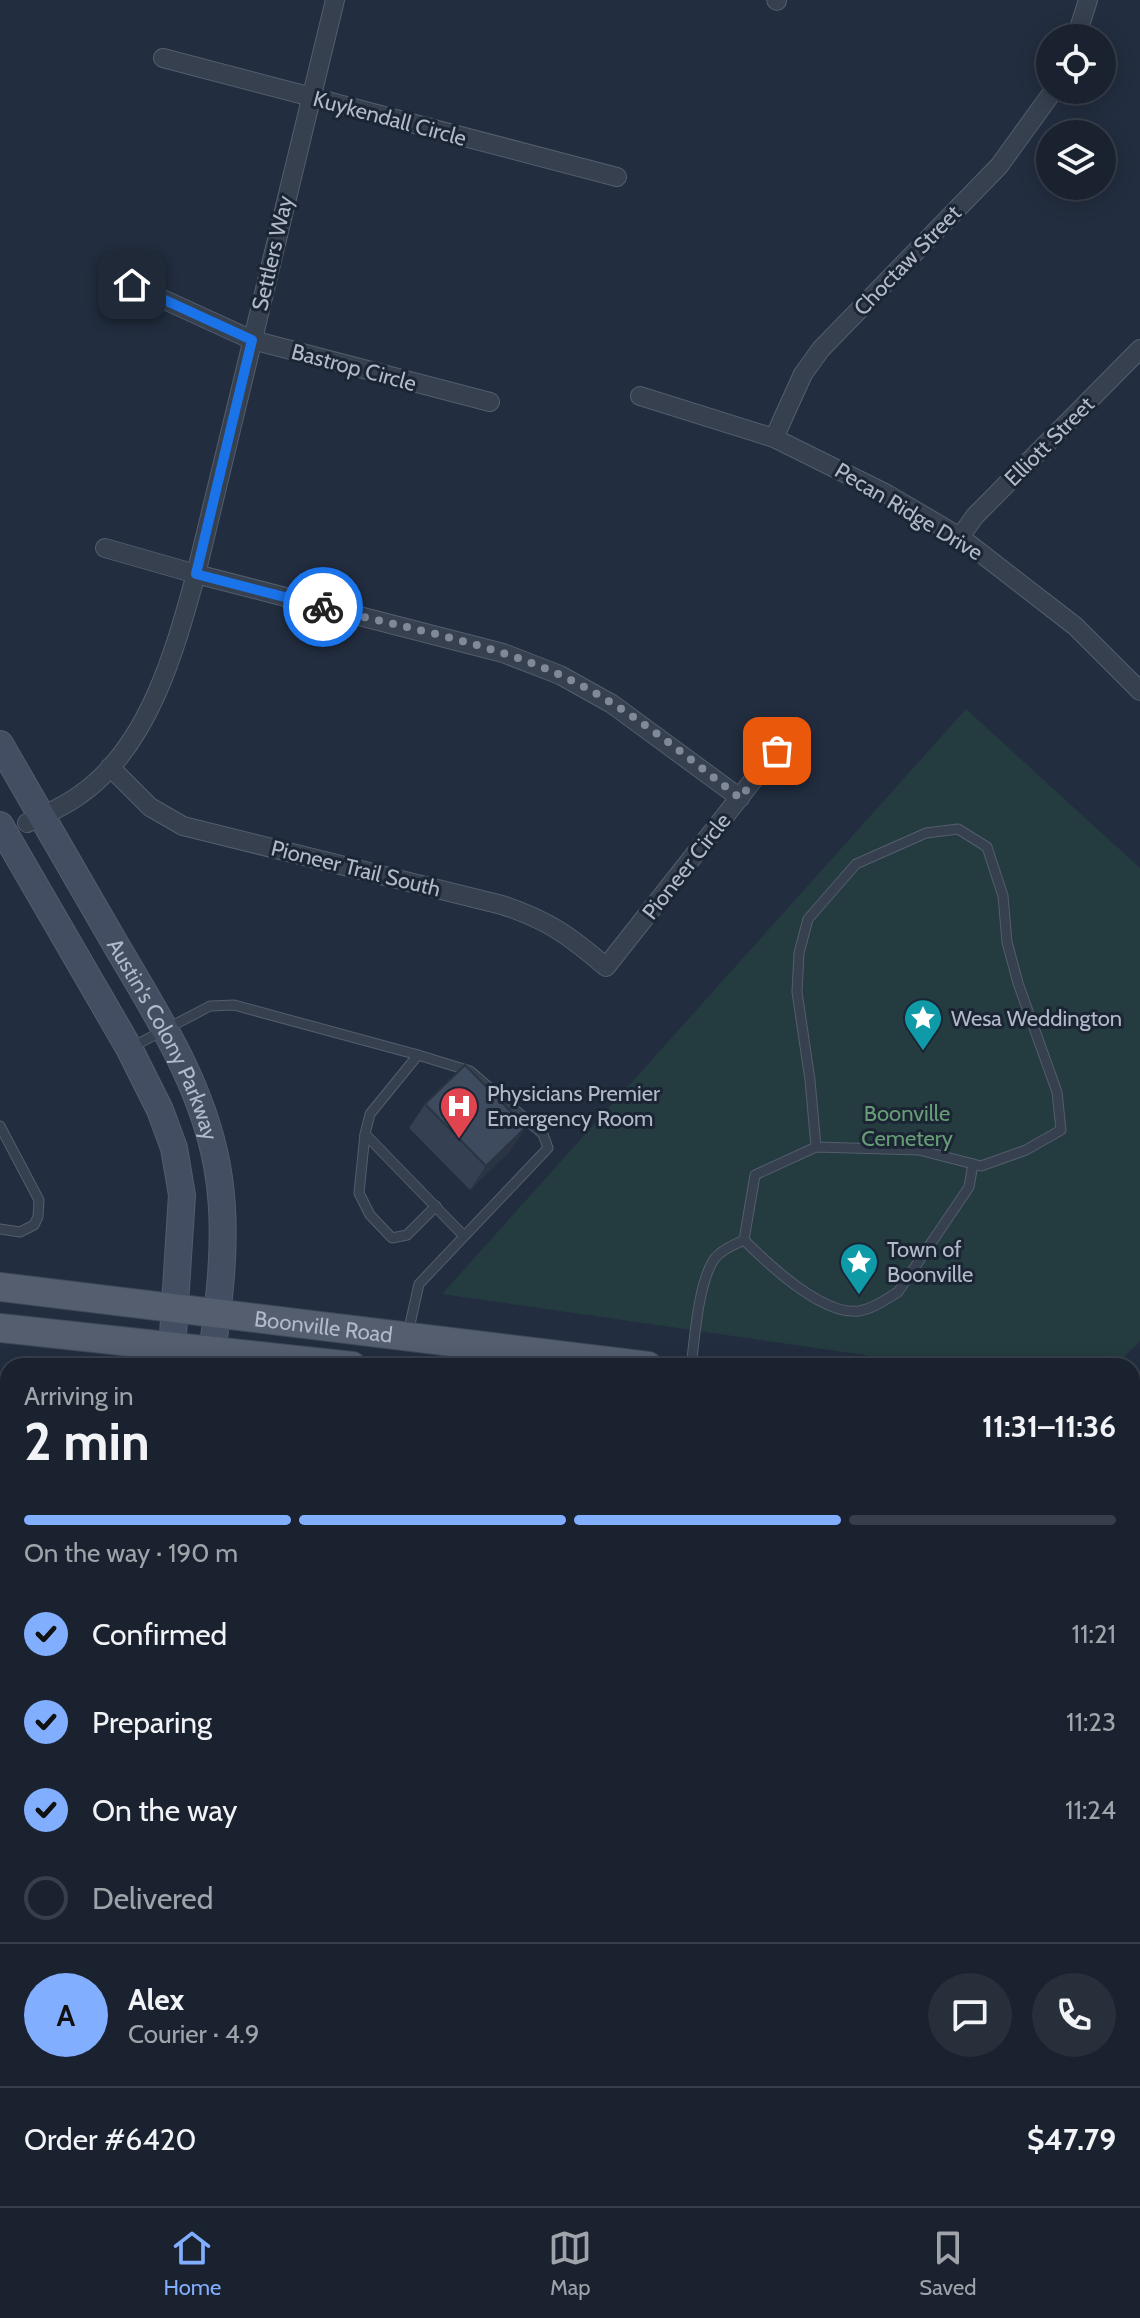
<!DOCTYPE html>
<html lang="en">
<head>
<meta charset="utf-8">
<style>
	:root { --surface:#1a222f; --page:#272f3b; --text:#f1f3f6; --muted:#9fa4aa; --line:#383f4b; --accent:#82aeff }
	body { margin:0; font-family:Cabin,sans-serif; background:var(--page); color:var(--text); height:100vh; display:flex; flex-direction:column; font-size:30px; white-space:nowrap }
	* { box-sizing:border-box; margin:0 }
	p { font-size:26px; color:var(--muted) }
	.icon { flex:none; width:44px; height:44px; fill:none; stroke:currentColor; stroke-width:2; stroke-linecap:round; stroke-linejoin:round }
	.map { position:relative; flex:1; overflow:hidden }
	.details { position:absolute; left:0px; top:1358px; width:1140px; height:848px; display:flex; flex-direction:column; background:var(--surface); border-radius:24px 24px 0 0; box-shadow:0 4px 20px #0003,0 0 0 2px var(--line) }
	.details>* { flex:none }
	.controls { position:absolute; left:1036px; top:24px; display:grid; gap:16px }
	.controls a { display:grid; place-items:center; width:80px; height:80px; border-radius:50%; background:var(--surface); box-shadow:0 4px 20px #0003,0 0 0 2px var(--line); font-size:40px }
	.pin { position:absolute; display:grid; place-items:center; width:68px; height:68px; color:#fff; margin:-34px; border-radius:16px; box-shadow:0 4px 12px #0006 }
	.courier { position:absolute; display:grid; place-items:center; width:80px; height:80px; margin:-40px; border:6px solid #1a73e8; border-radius:50%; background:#fff; color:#222; box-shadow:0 2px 10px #0007 }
	.overview em { font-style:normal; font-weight:700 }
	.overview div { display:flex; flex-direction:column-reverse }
	.overview { display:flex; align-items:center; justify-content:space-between; height:136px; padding:0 24px }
	h1 { font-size:52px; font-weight:700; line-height:60px }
	.bar { display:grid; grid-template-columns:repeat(4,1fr); gap:12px 8px; align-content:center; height:96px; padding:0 24px }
	.bar i { height:10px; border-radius:6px; background:var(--line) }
	.bar .on { background:var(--accent) }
	.bar p { grid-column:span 4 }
	.line { display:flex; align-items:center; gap:20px; padding:0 24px; border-top:2px solid var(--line) }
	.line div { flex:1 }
	.round { display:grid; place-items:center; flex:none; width:84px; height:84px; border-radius:42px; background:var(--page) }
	ol { padding:0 24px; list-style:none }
	li { display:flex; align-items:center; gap:24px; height:88px }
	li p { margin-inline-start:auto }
	li .icon { padding:8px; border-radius:50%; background:var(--accent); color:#111; stroke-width:4 }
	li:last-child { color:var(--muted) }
	li i { width:44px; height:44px; border:4px solid var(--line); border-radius:50% }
	.tabs { display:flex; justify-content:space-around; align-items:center; height:112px; border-top:2px solid var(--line); background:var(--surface); font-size:22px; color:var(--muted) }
	.tabs a { display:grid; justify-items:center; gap:4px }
	.tabs .on { color:var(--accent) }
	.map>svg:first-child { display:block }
	.green { fill:#243c40 }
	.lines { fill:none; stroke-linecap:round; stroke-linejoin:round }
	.lane-casing { stroke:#545d6d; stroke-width:11 }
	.street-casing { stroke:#545d6d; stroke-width:20 }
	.secondary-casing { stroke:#545d6d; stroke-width:28 }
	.primary-casing { stroke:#3f4958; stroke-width:30 }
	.lane { stroke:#36404f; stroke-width:9 }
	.street { stroke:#36404f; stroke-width:18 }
	.secondary { stroke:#444e63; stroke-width:26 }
	.primary { stroke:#545e6f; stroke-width:28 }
	.wall { fill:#354052 }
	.shaded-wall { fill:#2b3442 }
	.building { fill:#3e4b5f; stroke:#2b3442; stroke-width:2 }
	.done { stroke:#808999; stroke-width:8; stroke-dasharray:0 14.4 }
	.route { stroke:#1a73e8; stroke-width:10 }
	.labels { text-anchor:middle; stroke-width:6; stroke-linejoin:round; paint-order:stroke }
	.street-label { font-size:22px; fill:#b2baca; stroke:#1b2534 }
	.poi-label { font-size:22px; fill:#b2baca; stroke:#1b2534; text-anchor:start }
	.park-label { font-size:22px; fill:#679d76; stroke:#1b2534 }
</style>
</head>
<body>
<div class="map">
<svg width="1140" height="2206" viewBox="0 0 1140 2206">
	<rect width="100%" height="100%" fill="#222d3f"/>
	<g class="green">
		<path d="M966 709 1140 868V1341L1115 1366H940L442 1294Z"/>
		<path d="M1140 1853V2206H1058L1049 2198H1132V1865Z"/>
	</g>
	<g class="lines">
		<g class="lane-casing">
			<g id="lane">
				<path d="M132 1047 210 1006 234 1005 418 1055 470 1071 543 1134 548 1148 419 1284 408 1333"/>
				<path d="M418 1055 370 1114 365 1134 463 1235"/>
				<path d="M0 1126 39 1200 38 1217 34 1225 20 1232 0 1229"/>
				<path d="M365 1134 359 1193 370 1215 392 1238 407 1235 436 1206"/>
				<path d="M744 1240 755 1175 816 1147 919 1150 981 1166 1026 1150 1061 1130 1057 1092 1018 983 1007 942 1003 896 987 847 958 829 926 833 856 864 808 919 799 953 797 992 810 1080 816 1147"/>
				<path d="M744 1240C768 1264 823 1316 859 1311 873 1309 886 1299 898 1292L969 1187 973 1164"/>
				<path d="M691 1366C695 1337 698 1286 713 1261 719 1251 733 1245 744 1240"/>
				<path d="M0 1417H8"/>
				<path d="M0 1576 8 1577"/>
				<path d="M1132 1579 1140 1572"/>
				<path d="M0 1636H8"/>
				<path d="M1132 1653 1140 1658"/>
				<path d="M1132 1809 1140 1796"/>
				<path d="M0 1830 8 1831"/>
				<path d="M0 1932 8 1939"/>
				<path d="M119 2198V2206"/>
				<path d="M257 2198 264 2206"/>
				<path d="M560 2198 571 2206"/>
				<path d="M75 2206 80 2198"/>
				<path d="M726 2206 730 2198"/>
				<path d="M802 2206 805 2198"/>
			</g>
		</g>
		<g class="street-casing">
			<g id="street">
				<path d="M776 0 777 1"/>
				<path d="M1076 38 1088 0"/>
				<path d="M163 58 617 177"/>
				<path d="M132 285 252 340 490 402"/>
				<path d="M640 396 774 438 887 494 960 537 1075 626 1140 691"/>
				<path d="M774 438 803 374 821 349 999 166 1054 90"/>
				<path d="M960 537 975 516 1140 349"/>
				<path d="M105 548 196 574 503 653 560 675 612 704 740 798"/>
				<path d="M110 767 150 807 183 826 502 905C548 920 570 936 606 967L795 727"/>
				<path d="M27 823C45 815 65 806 81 794 149 746 175 650 196 574L335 0"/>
			</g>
		</g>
		<g class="secondary-casing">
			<g id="secondary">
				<path id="s1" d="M0 744C38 811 77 878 116 945 159 1018 207 1092 219 1178 228 1239 219 1305 210 1366"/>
				<path d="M0 825 129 1048 160 1110 174 1148 182 1195 171 1366"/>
				<path d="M0 2203 8 2192"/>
			</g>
		</g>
		<g class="primary-casing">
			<g id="primary">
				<path id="s2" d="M0 1287 648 1366"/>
				<path d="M0 1328 352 1366"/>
				<path d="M1132 1453 1140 1454"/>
				<path d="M1132 1490 1140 1492"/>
			</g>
		</g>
		<use href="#lane" class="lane"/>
		<use href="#street" class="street"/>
		<use href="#secondary" class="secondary"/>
		<use href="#primary" class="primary"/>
	</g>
	<g class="wall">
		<path d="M425 1104 526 1127 510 1151 470 1190 409 1128Z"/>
		<path d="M1140 1582V1646L1132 1642V1596Z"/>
		<path d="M8 1701V1820H1Z"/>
	</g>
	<g class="shaded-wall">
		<path d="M526 1127 510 1151 470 1190 486 1166Z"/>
		<rect x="0" y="1544" width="8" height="25"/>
		<path d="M0 1763H8V1781L3 1788H0Z"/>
		<path d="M8 1809V1820H1Z"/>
	</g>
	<g class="building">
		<path d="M465 1065 526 1127 486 1166 425 1104Z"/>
		<path d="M2 1426H8V1544H0V1455Z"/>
		<path d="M1140 1588V1613L1132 1609V1602Z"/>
		<path d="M0 1700 8 1701V1763H0Z"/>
		<path d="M139 2198H240L233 2206H137L135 2204Z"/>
		<path d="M643 2198H703L697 2206H638Z"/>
	</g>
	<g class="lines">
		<path class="done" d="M323 607C401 627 484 641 558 674 625 704 683 754 740 798L777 751"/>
		<path class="route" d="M132 285 252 340 196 574 323 607"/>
	</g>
	<defs>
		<g id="sight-pin" transform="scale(2)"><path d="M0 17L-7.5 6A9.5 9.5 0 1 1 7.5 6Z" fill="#0f9aa8" stroke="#1b2534"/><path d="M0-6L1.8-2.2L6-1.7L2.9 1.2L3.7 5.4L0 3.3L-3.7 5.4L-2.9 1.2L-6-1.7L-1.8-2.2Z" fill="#fff"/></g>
		<g id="hospital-pin" transform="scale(2)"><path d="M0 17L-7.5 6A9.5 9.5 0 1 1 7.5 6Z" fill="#e0444e" stroke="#1b2534"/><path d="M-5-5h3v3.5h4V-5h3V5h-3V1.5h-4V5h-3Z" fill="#fff"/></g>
	</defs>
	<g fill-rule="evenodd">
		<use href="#sight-pin" x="923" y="1018"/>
		<use href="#hospital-pin" x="459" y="1106"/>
		<use href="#sight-pin" x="859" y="1262"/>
	</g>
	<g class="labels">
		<g class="street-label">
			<text transform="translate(390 118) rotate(15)" y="8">Kuykendall Circle</text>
			<text transform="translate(272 253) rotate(-77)" y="8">Settlers Way</text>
			<text transform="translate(907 260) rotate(-46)" y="8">Choctaw Street</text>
			<text transform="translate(354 367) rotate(15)" y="8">Bastrop Circle</text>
			<text transform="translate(1049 441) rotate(-45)" y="8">Elliott Street</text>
			<text transform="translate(909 511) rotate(31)" y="8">Pecan Ridge Drive</text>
			<text transform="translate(686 866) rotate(-52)" y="8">Pioneer Circle</text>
			<text transform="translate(356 868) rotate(14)" y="8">Pioneer Trail South</text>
			<text dy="8" stroke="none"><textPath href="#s1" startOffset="338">Austin's Colony Parkway</textPath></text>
			<text dy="8" stroke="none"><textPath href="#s2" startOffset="326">Boonville Road</textPath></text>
		</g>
		<g class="poi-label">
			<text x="951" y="1026">Wesa Weddington</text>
			<text x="487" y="1101">Physicians Premier<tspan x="487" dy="25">Emergency Room</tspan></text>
			<text x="887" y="1257">Town of<tspan x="887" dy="25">Boonville</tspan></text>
		</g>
		<g class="park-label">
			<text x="907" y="1121">Boonville<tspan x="907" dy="25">Cemetery</tspan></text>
		</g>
	</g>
</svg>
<div class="controls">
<a><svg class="icon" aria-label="locate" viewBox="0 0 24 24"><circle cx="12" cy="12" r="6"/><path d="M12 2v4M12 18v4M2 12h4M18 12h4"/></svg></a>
<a><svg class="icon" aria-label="layers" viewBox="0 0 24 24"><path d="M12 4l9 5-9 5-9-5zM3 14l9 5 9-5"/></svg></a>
</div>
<div class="pin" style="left:777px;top:751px;background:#ea580c"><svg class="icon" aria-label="bag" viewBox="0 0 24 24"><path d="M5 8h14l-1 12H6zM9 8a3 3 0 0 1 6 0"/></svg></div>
<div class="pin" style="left:132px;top:285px;background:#1f2937"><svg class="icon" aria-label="home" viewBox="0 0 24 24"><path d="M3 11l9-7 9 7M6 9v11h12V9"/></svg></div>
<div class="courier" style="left:323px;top:607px"><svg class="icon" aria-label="bike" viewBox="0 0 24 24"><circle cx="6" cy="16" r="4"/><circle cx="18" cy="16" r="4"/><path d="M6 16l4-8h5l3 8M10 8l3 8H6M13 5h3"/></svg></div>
<section class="details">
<div class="overview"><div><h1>2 min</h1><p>Arriving in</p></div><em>11:31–11:36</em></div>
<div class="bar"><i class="on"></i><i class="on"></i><i class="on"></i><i></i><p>On the way · 190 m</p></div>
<ol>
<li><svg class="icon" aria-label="check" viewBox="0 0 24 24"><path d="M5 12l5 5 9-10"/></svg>Confirmed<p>11:21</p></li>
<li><svg class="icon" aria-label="check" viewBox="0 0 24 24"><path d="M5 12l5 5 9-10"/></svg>Preparing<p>11:23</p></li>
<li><svg class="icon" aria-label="check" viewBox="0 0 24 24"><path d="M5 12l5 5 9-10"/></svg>On the way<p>11:24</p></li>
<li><i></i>Delivered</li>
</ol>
<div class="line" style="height:144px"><b class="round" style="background:var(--accent);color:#111">A</b><div><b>Alex</b><p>Courier · 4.9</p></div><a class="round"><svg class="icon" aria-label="chat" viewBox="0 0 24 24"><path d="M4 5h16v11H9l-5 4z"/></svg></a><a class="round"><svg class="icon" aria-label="phone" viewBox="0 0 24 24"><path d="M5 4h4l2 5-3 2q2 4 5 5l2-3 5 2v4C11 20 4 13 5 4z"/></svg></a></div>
<div class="line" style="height:104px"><div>Order #6420</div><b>$47.79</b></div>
</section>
</div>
<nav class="tabs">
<a class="on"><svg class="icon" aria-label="home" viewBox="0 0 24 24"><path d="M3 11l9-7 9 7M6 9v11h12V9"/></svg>Home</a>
<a><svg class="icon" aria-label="map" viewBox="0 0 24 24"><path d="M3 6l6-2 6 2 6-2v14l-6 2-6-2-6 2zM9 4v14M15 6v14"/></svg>Map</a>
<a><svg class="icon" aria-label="saved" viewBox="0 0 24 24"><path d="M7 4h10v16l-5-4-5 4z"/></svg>Saved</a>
</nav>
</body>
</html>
